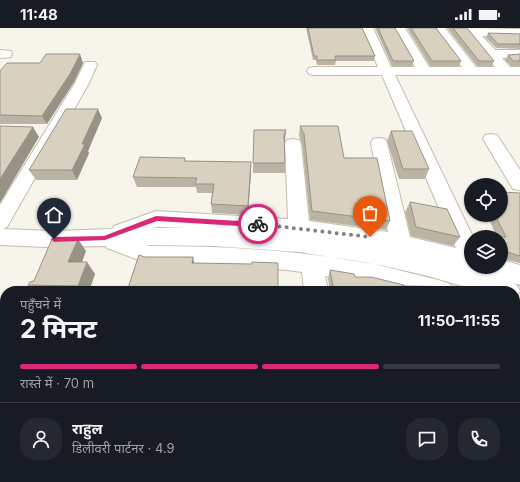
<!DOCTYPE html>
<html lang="hi">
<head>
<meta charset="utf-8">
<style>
	:root { --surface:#171b24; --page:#242831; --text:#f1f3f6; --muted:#9ea1a6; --line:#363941; --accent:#db2777 }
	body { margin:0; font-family:Inter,"Noto Sans Devanagari",sans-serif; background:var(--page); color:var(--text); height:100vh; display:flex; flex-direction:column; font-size:15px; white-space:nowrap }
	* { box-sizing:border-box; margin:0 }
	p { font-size:13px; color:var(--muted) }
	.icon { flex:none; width:22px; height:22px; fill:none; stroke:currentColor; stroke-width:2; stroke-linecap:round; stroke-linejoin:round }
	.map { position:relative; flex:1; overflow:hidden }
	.drawer { position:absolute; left:0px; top:258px; width:520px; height:196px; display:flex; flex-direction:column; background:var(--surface); border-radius:16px 16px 0 0; box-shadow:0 1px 3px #0004 }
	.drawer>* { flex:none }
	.buttons { position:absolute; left:464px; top:150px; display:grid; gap:8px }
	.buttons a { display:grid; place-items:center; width:44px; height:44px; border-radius:50%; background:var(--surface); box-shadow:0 1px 3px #0004; font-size:20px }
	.pin { position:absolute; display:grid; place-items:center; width:34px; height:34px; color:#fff; margin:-41px -17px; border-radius:50% 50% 50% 0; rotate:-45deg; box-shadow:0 0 4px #0007 }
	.pin .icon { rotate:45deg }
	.courier { position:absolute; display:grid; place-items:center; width:40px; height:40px; margin:-20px; border:3px solid #db2777; border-radius:50%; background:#fff; color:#222; box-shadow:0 1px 5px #0007 }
	.overview em { font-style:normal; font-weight:700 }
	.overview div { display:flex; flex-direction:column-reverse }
	.overview { display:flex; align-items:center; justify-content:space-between; height:68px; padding:0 20px }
	h1 { font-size:26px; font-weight:700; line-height:30px }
	.bar { display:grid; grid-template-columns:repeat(4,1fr); gap:6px 4px; align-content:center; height:48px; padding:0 20px }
	.bar i { height:5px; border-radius:3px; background:var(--line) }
	.bar .current { background:var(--accent) }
	.bar p { grid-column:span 4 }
	.line { display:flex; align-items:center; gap:10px; padding:0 20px; border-top:1px solid var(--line) }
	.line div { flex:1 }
	.round { display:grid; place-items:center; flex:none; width:42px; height:42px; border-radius:16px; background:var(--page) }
	.status { display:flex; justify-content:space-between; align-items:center; height:28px; padding:0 20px; background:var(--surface); direction:ltr }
	.status svg { height:11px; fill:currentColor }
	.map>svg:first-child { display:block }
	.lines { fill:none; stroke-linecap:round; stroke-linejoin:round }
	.street-casing { stroke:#c3bdad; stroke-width:2 }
	.street { fill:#fff; fill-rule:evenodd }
	.wall { fill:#bbb4a5 }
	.shaded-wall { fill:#989286 }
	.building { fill:#d9d1c0; stroke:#989286 }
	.route { fill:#db2777 }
	.done { stroke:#878277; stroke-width:4; stroke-dasharray:0 7.2 }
</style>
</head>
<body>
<div class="status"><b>11:48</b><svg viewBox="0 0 49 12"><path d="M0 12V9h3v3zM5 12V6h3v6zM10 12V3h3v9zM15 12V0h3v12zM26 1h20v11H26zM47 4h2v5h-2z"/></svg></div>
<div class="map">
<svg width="520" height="454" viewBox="0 0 520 454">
	<rect width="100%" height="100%" fill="#f6f4eb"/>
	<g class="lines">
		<g class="street-casing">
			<g id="street">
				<path d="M361 0H373L391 39H415L393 0H405L429 39H462L433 0H445L476 39H495L463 0 520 1V9L482 8 495 22H520V30H502L510 39H520V47H395L473 209H471V239H479L473 241 484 245 481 239H501V232L520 237V257L514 255 516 256 520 263 516 270 515 271V263H479L428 248 385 238 299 224 214 218 146 217 150 218C223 218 296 222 368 235 393 240 417 247 442 253L450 256 454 263H401L368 255 325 248 328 263H304L302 244 287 242 197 236H149L107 220 106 218 47 219 0 217V177L75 55 85 34H95L97 37 89 55 7 199 3 201 54 203 112 201 114 198 156 183 288 191 285 116 287 112 293 111 299 112 301 116 309 193 388 204 371 115 373 111 379 110 385 111 387 115 410 209 456 220 382 47H314L309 46 307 43 309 40 314 39H378ZM157 199 187 200H154Z"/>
				<path d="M0 22 11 23 12 26 11 29 0 30Z"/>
				<path d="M491 106 497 107 520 142V162L513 161 483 111 485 107Z"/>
				<path d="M515 276 520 278V300L515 298Z"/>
				<path d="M326 449H358L359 454H327Z"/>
				<path d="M461 449H493L495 454H463Z"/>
			</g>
		</g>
		<use href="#street" class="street"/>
	</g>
	<g class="wall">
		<path d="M306 0H362L375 28 374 33H336L335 37H317L316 32H313Z"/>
		<path d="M375 0H395L414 33 412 38H392Z"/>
		<path d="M407 0H436L461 33 459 38H430Z"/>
		<path d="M447 0H467L494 33 492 38H477Z"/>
		<path d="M488 5 520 6V21L496 20 486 10Z"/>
		<path d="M520 26V38H511L505 32 508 27Z"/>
		<path d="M83 35 74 54 47 96H0V43Z"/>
		<path d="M102 90 88 123 89 125 77 152H36L29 142Z"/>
		<path d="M300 98 344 130 390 193 386 202 310 192 302 116 299 108Z"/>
		<path d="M391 103 429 141 425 151H399L387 113Z"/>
		<path d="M285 112 284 114 285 135V145H253V135Z"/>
		<path d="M185 130V133L251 134V143L248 187 212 185 211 176 212 165H197L196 159H137L133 149Z"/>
		<path d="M520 165V235L503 231 501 233V209H497L487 187H501Z"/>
		<path d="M410 174 460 209 453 218 411 208 405 184Z"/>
		<path d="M86 223 82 234 95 246 89 263H34L28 257 34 253Z"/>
		<path d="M330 242 355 249 404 258 458 263H330L328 250Z"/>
		<path d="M5 309V347L0 345V314Z"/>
		<path d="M495 449H515L520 454H496Z"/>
		<path d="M411 451 472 454H404V453Z"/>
	</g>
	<g class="shaded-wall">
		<path d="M80 26 83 35 74 54 47 96 42 88Z"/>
		<path d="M98 81 102 90 88 123 89 125 77 152 72 142 82 116Z"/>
		<path d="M33 99 39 109 0 175V151Z"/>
		<path d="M286 102 285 112 284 116V107Z"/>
		<path d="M251 134V143L248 187V178Z"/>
		<path d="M78 211 86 223 77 246 68 234Z"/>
		<path d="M193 229 195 238 192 235Z"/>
		<path d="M87 234 95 246 89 263H82L78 258Z"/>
	</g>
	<g class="building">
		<path d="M308 0H362L375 28H335L336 32H317V28H314Z"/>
		<path d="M378 0H395L414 33H393Z"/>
		<path d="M411 0H436L461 33H432Z"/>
		<path d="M453 0H467L494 33H479Z"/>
		<path d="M488 5 520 6V16H498Z"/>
		<path d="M46 26H80L70 46 42 88 0 87V43L7 35H40Z"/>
		<path d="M520 26V33H513L508 27Z"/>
		<path d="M66 81H98L82 116H85L72 142H29Z"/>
		<path d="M0 98 33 99 0 151Z"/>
		<path d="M300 98H338L344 130H377L390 193 312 183 304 106Z"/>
		<path d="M254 102H286L284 107 285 135H253Z"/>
		<path d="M391 103H412L429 141H403Z"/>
		<path d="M140 129 185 130 184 133 251 134 248 178 211 176 214 156H195L197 150 133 149Z"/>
		<path d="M501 164 520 165V228L507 224 505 228H501V209H506L495 187H501Z"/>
		<path d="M410 174 447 181 460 209 416 199Z"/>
		<path d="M52 211H78L68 234H87L78 258 28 257 30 254 34 253Z"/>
		<path d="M139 227 145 229H193L192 235 252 236V234L278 235V263H127Z"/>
		<path d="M330 242 354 246 355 249H371L404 257V258L456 259 458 263H334Z"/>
		<path d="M2 309H5V339H0V314Z"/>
		<path d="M515 432H520V454H512V453H507L506 449H515Z"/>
		<path d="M465 449H470L472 454H412L411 451Z"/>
	</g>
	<path class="route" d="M156 188 258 194 261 196 258 199 157 193 105 212 54 214 51 211 54 209 104 208Z"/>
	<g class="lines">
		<path class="done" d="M258 196 370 209"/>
	</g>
</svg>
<div class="buttons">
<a><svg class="icon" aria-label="locate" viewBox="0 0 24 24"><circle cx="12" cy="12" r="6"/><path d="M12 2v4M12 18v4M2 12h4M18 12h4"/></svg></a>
<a><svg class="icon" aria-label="layers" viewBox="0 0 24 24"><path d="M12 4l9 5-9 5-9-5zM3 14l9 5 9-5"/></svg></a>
</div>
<div class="pin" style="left:370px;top:209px;background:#ea580c"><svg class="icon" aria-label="bag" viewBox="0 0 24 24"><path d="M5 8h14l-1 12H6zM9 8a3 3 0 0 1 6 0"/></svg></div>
<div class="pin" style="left:54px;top:211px;background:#1f2937"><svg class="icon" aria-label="home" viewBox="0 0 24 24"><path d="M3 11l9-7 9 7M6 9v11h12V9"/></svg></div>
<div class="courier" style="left:258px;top:196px"><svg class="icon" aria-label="bike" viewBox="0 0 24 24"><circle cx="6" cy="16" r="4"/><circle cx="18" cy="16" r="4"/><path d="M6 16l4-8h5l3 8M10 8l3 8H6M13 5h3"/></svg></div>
<section class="drawer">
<div class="overview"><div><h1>2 मिनट</h1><p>पहुँचने में</p></div><em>11:50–11:55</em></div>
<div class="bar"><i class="current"></i><i class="current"></i><i class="current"></i><i></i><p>रास्ते में · 70 m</p></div>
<div class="line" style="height:72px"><a class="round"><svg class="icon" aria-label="person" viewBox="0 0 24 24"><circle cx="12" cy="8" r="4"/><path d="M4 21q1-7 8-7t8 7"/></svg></a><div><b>राहुल</b><p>डिलीवरी पार्टनर · 4.9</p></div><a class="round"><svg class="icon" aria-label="chat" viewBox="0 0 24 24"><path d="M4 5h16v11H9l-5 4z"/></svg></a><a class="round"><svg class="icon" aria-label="phone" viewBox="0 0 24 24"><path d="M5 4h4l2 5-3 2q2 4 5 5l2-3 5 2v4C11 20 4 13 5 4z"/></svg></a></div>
</section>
</div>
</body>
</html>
